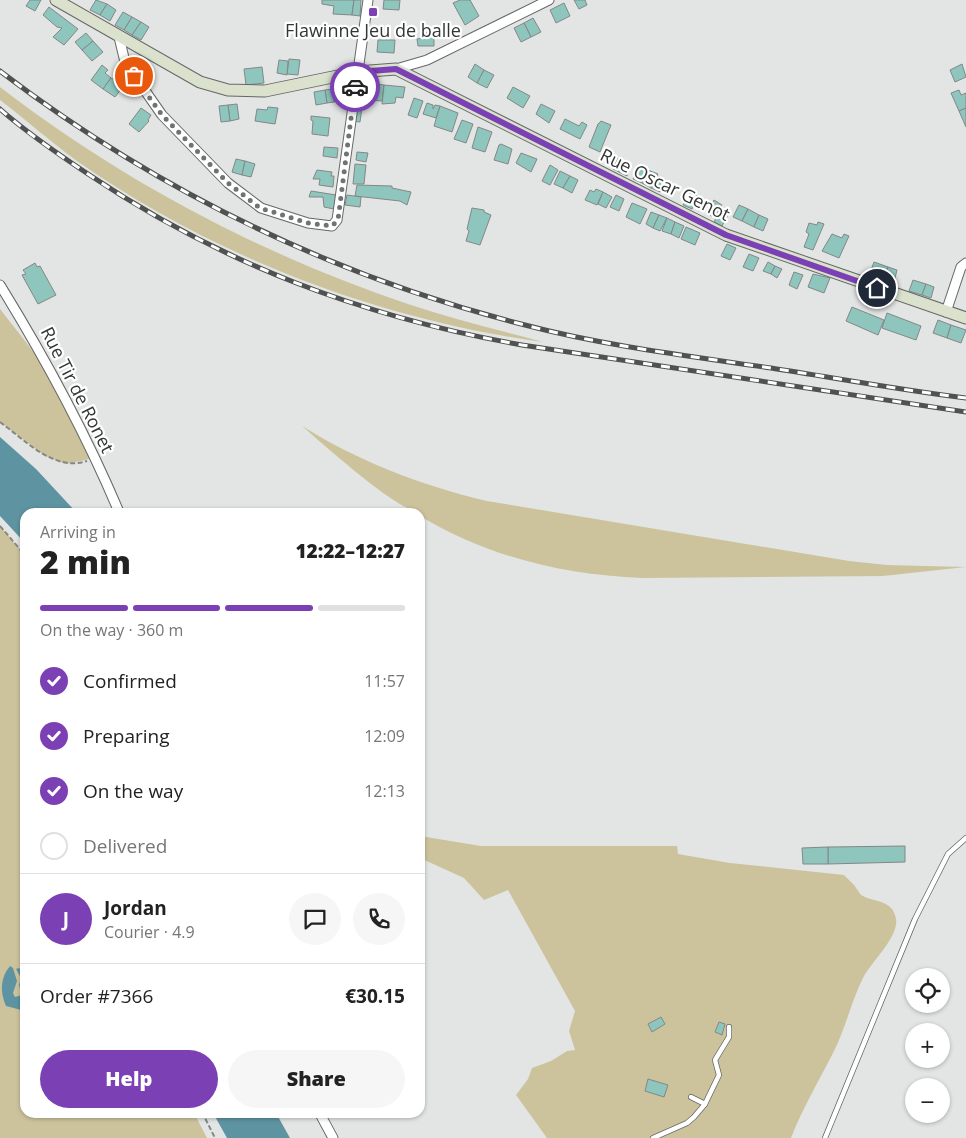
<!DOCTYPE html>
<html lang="en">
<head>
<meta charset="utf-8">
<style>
	:root { --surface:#fff; --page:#f6f6f6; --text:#222; --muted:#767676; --line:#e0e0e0; --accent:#7c40b5 }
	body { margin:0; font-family:"Open Sans",sans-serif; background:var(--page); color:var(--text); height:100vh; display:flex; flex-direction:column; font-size:19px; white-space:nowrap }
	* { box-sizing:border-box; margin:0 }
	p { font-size:16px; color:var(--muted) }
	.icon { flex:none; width:28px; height:28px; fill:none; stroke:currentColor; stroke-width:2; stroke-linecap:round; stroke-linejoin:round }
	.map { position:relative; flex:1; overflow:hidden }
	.sheet { position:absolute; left:20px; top:508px; width:405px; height:610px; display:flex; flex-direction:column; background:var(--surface); border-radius:15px; box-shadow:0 1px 4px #0004 }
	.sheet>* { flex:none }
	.buttons { position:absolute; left:905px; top:968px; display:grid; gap:10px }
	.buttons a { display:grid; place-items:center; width:45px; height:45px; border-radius:50%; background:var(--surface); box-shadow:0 1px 4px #0004; font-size:25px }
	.pin { position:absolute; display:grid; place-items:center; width:42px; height:42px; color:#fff; margin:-21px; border:2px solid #fff; border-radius:50%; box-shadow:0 1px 5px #0007 }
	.courier { position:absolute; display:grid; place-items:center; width:50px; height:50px; margin:-25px; border:4px solid #7c40b5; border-radius:50%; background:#fff; color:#222; box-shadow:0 1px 6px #0007 }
	.overview em { font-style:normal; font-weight:800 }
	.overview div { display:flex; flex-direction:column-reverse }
	.overview { display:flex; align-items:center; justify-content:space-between; height:85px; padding:0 20px }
	h1 { font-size:32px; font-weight:800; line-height:38px }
	.bar { display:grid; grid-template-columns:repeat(4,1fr); gap:8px 5px; align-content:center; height:60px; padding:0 20px }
	.bar i { height:6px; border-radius:4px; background:var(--line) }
	.bar .on { background:var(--accent) }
	.bar p { grid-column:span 4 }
	.line { display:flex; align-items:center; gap:12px; padding:0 20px; border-top:1px solid var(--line) }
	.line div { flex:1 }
	.round { display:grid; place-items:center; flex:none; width:52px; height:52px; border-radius:26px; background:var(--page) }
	ol { padding:0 20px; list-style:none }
	li { display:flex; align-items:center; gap:15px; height:55px }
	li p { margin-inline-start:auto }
	li .icon { padding:5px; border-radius:50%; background:var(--accent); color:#fff; stroke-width:4 }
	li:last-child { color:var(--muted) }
	li i { width:28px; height:28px; border:2px solid var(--line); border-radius:50% }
	.cta { display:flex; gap:10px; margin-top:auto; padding:10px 20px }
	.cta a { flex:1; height:58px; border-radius:30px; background:var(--accent); color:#fff; font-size:20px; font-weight:800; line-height:58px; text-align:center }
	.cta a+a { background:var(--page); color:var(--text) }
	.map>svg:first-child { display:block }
	.green { fill:#ccc39d }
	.water { fill:#5e94a1 }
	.building { fill:#8ec6be; stroke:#848787 }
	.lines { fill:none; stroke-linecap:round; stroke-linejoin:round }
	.lane-casing { stroke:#656866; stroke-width:6 }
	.street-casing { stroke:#656866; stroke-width:11 }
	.secondary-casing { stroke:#656866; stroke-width:13 }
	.path { stroke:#858786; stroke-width:2; stroke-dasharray:5 2.5; stroke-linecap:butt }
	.lane { stroke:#fff; stroke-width:4.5 }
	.street { stroke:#fff; stroke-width:9 }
	.secondary { stroke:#dae1cd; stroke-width:11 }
	.rail-casing { stroke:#4f5250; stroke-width:5 }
	.rail { stroke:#fff; stroke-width:3; stroke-dasharray:9; stroke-linecap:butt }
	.done { stroke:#717372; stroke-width:5; stroke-dasharray:0 9 }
	.route { stroke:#7c40b5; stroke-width:6 }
	.poi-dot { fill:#7c40b5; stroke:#fff; stroke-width:2 }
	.labels { text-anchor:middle; stroke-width:4.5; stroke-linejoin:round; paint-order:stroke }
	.poi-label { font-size:18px; fill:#343635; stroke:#fff }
	.street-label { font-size:18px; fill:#343635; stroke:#fff }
</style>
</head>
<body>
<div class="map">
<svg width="966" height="1138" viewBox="0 0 966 1138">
	<rect width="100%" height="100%" fill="#e2e5e3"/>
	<g class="green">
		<path d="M0 87C122 181 262 255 408 304 452 319 498 330 543 342 378 319 214 257 77 161 51 142 26 120 0 100Z"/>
		<path d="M0 309 54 378 94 458 66 464 45 456 0 422Z"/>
		<path d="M302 426C360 462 420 485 487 501L849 561 887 565 966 567 883 576 642 578C564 575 488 557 420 516V512C398 512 322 443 302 426Z"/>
		<path d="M0 526 25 555V1112L194 1113 207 1138H0Z"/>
		<path d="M420 836 481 846H677L678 854 730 863 844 875 854 885 861 895C874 903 893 899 896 919 899 937 872 961 863 978 852 1000 846 1026 835 1049 820 1079 803 1107 791 1138H547L516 1095 528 1079 532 1068 551 1061 567 1051 575 1050 569 1031 575 1011 508 890 484 900 464 878 420 858Z"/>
	</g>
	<g class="water">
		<path d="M0 437 36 469 76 512H25V543L0 516Z"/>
		<path d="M10 966 13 968 17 981 13 993 15 997 22 995 19 985 21 978 16 969 19 968 25 973V1011L6 1006C0 992 0 978 10 966Z"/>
		<path d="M213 1113H276L290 1138H227Z"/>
	</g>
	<g class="building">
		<path d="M30 0H41L35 11 26 6Z"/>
		<path d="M96 0 107 4 100 15 90 10Z"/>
		<path d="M322 0H354L352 15 333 14 334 6 322 4Z"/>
		<path d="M354 0H361L360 16 352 15Z"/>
		<path d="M384 0H400L399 10 383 9Z"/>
		<path d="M460 0H470L479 16 465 25 453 3Z"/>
		<path d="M574 0H585L587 5 579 9Z"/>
		<path d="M564 3 570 16 556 23 550 10Z"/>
		<path d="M107 4 116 10 110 21 100 15Z"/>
		<path d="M49 7 78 29 64 45 53 37 62 28 57 27 43 15Z"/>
		<path d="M123 12 132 17 124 30 115 25Z"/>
		<path d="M132 17 141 22 132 35 124 30Z"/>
		<path d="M533 18 541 32 531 37 524 23Z"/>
		<path d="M141 22 149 27 141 40 132 35Z"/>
		<path d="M524 23 531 37 521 42 514 28Z"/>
		<path d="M86 33 93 41 82 50 75 42Z"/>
		<path d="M424 33H434V46H418L417 39 423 38Z"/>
		<path d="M378 40H395L394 53 377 52Z"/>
		<path d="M93 41 103 52 92 61 82 50Z"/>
		<path d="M289 59 300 60 298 75 287 74Z"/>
		<path d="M279 60 288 61 287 75 277 73Z"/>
		<path d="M475 64 484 70 477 83 468 77Z"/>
		<path d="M962 64 966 77 955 82 950 70Z"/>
		<path d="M102 65 108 70 105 73 111 78 103 89 91 80Z"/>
		<path d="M262 67 264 83 246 85 244 69Z"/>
		<path d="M484 70 494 75 487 88 477 83Z"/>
		<path d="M111 78 117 81 120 78 126 83 115 97 103 89Z"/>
		<path d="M361 82 369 83 367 107H362L360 122 352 121 358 84Z"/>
		<path d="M369 83 384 85 382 101 368 100Z"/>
		<path d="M384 85 405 87 403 98 396 97 395 103 382 104Z"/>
		<path d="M347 86V99L334 102 332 89Z"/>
		<path d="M513 87 530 96 523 108 507 98Z"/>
		<path d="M332 89 334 102 327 103 325 90Z"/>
		<path d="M325 90 327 103 316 105 314 92Z"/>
		<path d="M959 90 961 95 966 93V108L959 111 951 93Z"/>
		<path d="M414 98 423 101 417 118 408 115Z"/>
		<path d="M427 103 433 105V109L435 105 440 106 436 118 423 114Z"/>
		<path d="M237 104 239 119 230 121 228 105Z"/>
		<path d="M541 104 555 111 549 123 536 114Z"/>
		<path d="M228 105 230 121 221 122 219 106Z"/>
		<path d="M440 106 458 113 452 132 434 126Z"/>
		<path d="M268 107 278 108 275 124 255 121 257 109 267 110Z"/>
		<path d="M141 108 151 115 148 120 149 121 139 132 129 124Z"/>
		<path d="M966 108V127L959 111Z"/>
		<path d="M311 116 330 118 328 136 312 134 313 121 311 120Z"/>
		<path d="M565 119 579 126 582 122 587 125 580 139 560 129Z"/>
		<path d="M462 120 473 124 466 143 454 139Z"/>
		<path d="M601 121 611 125 600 152 589 147 598 124Z"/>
		<path d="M478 127 492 132 485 152 472 148Z"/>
		<path d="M501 144 512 149 508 164 494 160 499 145Z"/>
		<path d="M324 147 338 148 337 158 323 156Z"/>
		<path d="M357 152 368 153 366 162 356 160Z"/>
		<path d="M521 153 537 159 531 172 516 163Z"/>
		<path d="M618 158 630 165 627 176 613 169Z"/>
		<path d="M236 159 245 161 242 175 232 172Z"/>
		<path d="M245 161 255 164 251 177 242 175Z"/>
		<path d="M355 164 366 165 364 184H353Z"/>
		<path d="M550 165 558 170 550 185 542 181Z"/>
		<path d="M640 166 648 170 642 183 633 179Z"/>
		<path d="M317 170 332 172 331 176H334L333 187 319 185 320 179H313Z"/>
		<path d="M648 170 658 174 651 188 642 183Z"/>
		<path d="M560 171 570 176 563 188 554 184Z"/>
		<path d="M570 176 578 180 572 193 563 188Z"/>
		<path d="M657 176 666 180 660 192 651 188Z"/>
		<path d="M357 185 392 186V188L411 192 407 205 400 201 355 196Z"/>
		<path d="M596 189 603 192 597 205 585 200 590 190 594 192Z"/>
		<path d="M311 191 336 195 334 209 324 207 323 197H309Z"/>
		<path d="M603 192 612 197 606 208 598 204Z"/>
		<path d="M690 192 699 197 692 209 683 205Z"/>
		<path d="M347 195 361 197 360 207 345 205Z"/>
		<path d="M616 195 624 199 619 211 610 207Z"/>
		<path d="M714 200 722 205 715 218 707 213Z"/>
		<path d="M632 203 647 209 640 224 626 217Z"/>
		<path d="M739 205 748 209 742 221 733 217Z"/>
		<path d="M472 208 484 210V212L491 215 480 245 466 241 469 231 467 229Z"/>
		<path d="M748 209 759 215 754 227 742 221Z"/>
		<path d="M720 210 728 215 722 226 714 222Z"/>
		<path d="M651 212 659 215 653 228 646 224Z"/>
		<path d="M659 215 667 218 660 231 653 228Z"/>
		<path d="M759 215 768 219 763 231 754 227Z"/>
		<path d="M667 218 675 222 671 234 662 231Z"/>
		<path d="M675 222 684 226 679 238 671 234Z"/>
		<path d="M818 222 824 224 813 250 804 247 809 234 806 232 809 223 817 225Z"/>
		<path d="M686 227 700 233 695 245 681 239Z"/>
		<path d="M832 234 842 238 844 234 849 236 839 258 822 251Z"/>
		<path d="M727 244 736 248 730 260 721 256Z"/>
		<path d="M749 254 759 258 753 271 743 267Z"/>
		<path d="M768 262 775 266 771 274 763 271Z"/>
		<path d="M874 262 888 267 884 278 870 273Z"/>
		<path d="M35 263 37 267 40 266 56 295 38 304 22 275 26 274 23 270Z"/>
		<path d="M775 266 782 269 777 278 771 274Z"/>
		<path d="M888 267 897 270 894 282 884 278Z"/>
		<path d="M794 272 803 275 797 289 789 285Z"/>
		<path d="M813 274 830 278 824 293 808 287Z"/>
		<path d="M913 280 926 284 922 295 909 291Z"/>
		<path d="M926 284 934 287 931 298 922 295Z"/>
		<path d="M852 307 884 320 878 335 846 321Z"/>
		<path d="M887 313 921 326 916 340 882 328Z"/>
		<path d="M938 320 951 325 947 338 933 333Z"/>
		<path d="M951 325 966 330 961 343 947 338Z"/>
		<path d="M905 846V862L828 864V847Z"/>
		<path d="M828 847V864H803L802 848Z"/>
		<path d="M661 1017 665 1024 652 1032 648 1024Z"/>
		<path d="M719 1022 725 1024 722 1035 715 1032Z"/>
		<path d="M648 1079 668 1085 664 1097 645 1091Z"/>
	</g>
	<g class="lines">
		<g class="lane-casing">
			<g id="lane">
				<path d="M691 1097 705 1104"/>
				<path d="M653 1138 687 1123 694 1117 705 1104 719 1075 715 1060 729 1037V1027"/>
				<path d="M825 1138 915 919 948 854 966 838"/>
			</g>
		</g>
		<g class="street-casing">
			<g id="street">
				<path d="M119 37 125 62 162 115 228 183 261 208 308 223 332 226 337 220 368 0"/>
				<path d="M396 69 427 60 549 0"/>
				<path d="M0 285C45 358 86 434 119 512"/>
				<path d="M946 312 961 267 966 263"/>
				<path d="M319 1112 333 1138"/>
			</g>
		</g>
		<g class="secondary-casing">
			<path id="secondary" d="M56 0 200 82 228 90 265 91 357 72 396 69 726 235 966 318"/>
		</g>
		<g class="path">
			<path d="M0 422C25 440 54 472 87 461"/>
			<path d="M0 526 25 555"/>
			<path d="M202 1112 215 1138"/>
		</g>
		<use href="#lane" class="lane"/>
		<use href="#street" class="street"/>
		<use href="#secondary" class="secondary"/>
		<g class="rail-casing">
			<g id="rail">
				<path d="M0 71C159 192 332 276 525 325 605 346 689 356 771 368 836 378 901 390 966 398"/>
				<path d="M0 109C27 133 58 154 88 174 222 264 363 317 522 345L966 412"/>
			</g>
		</g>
		<use href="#rail" class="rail"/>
	</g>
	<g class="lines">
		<path class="done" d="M134 76 162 115 228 183 260 208 308 223 332 226 338 220 355 87"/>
		<path class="route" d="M355 87 357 72 396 69 726 235 877 288"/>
	</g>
	<rect class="poi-dot" x="368" y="7" width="10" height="10" rx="2.5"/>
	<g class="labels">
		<g class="poi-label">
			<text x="373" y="37">Flawinne Jeu de balle</text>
		</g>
		<g class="street-label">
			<text transform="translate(665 185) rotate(26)" y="6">Rue Oscar Genot</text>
			<text transform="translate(77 390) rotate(63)" y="6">Rue Tir de Ronet</text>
		</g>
	</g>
</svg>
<div class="buttons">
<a><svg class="icon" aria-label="locate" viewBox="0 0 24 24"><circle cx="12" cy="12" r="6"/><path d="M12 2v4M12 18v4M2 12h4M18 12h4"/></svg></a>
<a>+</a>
<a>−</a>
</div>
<div class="pin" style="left:134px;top:76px;background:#ea580c"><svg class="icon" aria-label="bag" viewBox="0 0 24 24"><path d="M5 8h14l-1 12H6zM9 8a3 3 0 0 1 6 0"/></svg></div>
<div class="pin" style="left:877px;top:288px;background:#1f2937"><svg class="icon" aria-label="home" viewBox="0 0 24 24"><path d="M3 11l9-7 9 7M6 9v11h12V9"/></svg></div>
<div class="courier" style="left:355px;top:87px"><svg class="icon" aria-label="car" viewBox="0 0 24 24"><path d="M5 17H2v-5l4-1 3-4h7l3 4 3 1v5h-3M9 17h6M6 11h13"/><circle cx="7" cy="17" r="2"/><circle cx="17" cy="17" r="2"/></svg></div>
<section class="sheet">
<div class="overview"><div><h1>2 min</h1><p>Arriving in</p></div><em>12:22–12:27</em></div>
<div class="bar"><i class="on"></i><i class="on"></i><i class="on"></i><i></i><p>On the way · 360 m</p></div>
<ol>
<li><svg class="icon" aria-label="check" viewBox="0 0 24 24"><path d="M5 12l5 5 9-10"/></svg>Confirmed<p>11:57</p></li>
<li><svg class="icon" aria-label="check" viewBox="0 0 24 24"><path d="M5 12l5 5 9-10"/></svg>Preparing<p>12:09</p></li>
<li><svg class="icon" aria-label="check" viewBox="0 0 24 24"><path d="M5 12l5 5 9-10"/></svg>On the way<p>12:13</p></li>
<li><i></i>Delivered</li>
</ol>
<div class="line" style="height:90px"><b class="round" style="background:var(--accent);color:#fff">J</b><div><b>Jordan</b><p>Courier · 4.9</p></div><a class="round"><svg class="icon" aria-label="chat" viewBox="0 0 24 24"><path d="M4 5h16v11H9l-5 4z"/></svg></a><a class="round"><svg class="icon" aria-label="phone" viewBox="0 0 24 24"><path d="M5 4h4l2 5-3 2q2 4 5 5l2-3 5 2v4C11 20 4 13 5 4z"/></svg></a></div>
<div class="line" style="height:65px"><div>Order #7366</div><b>€30.15</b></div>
<div class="cta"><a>Help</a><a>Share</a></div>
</section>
</div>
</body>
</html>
